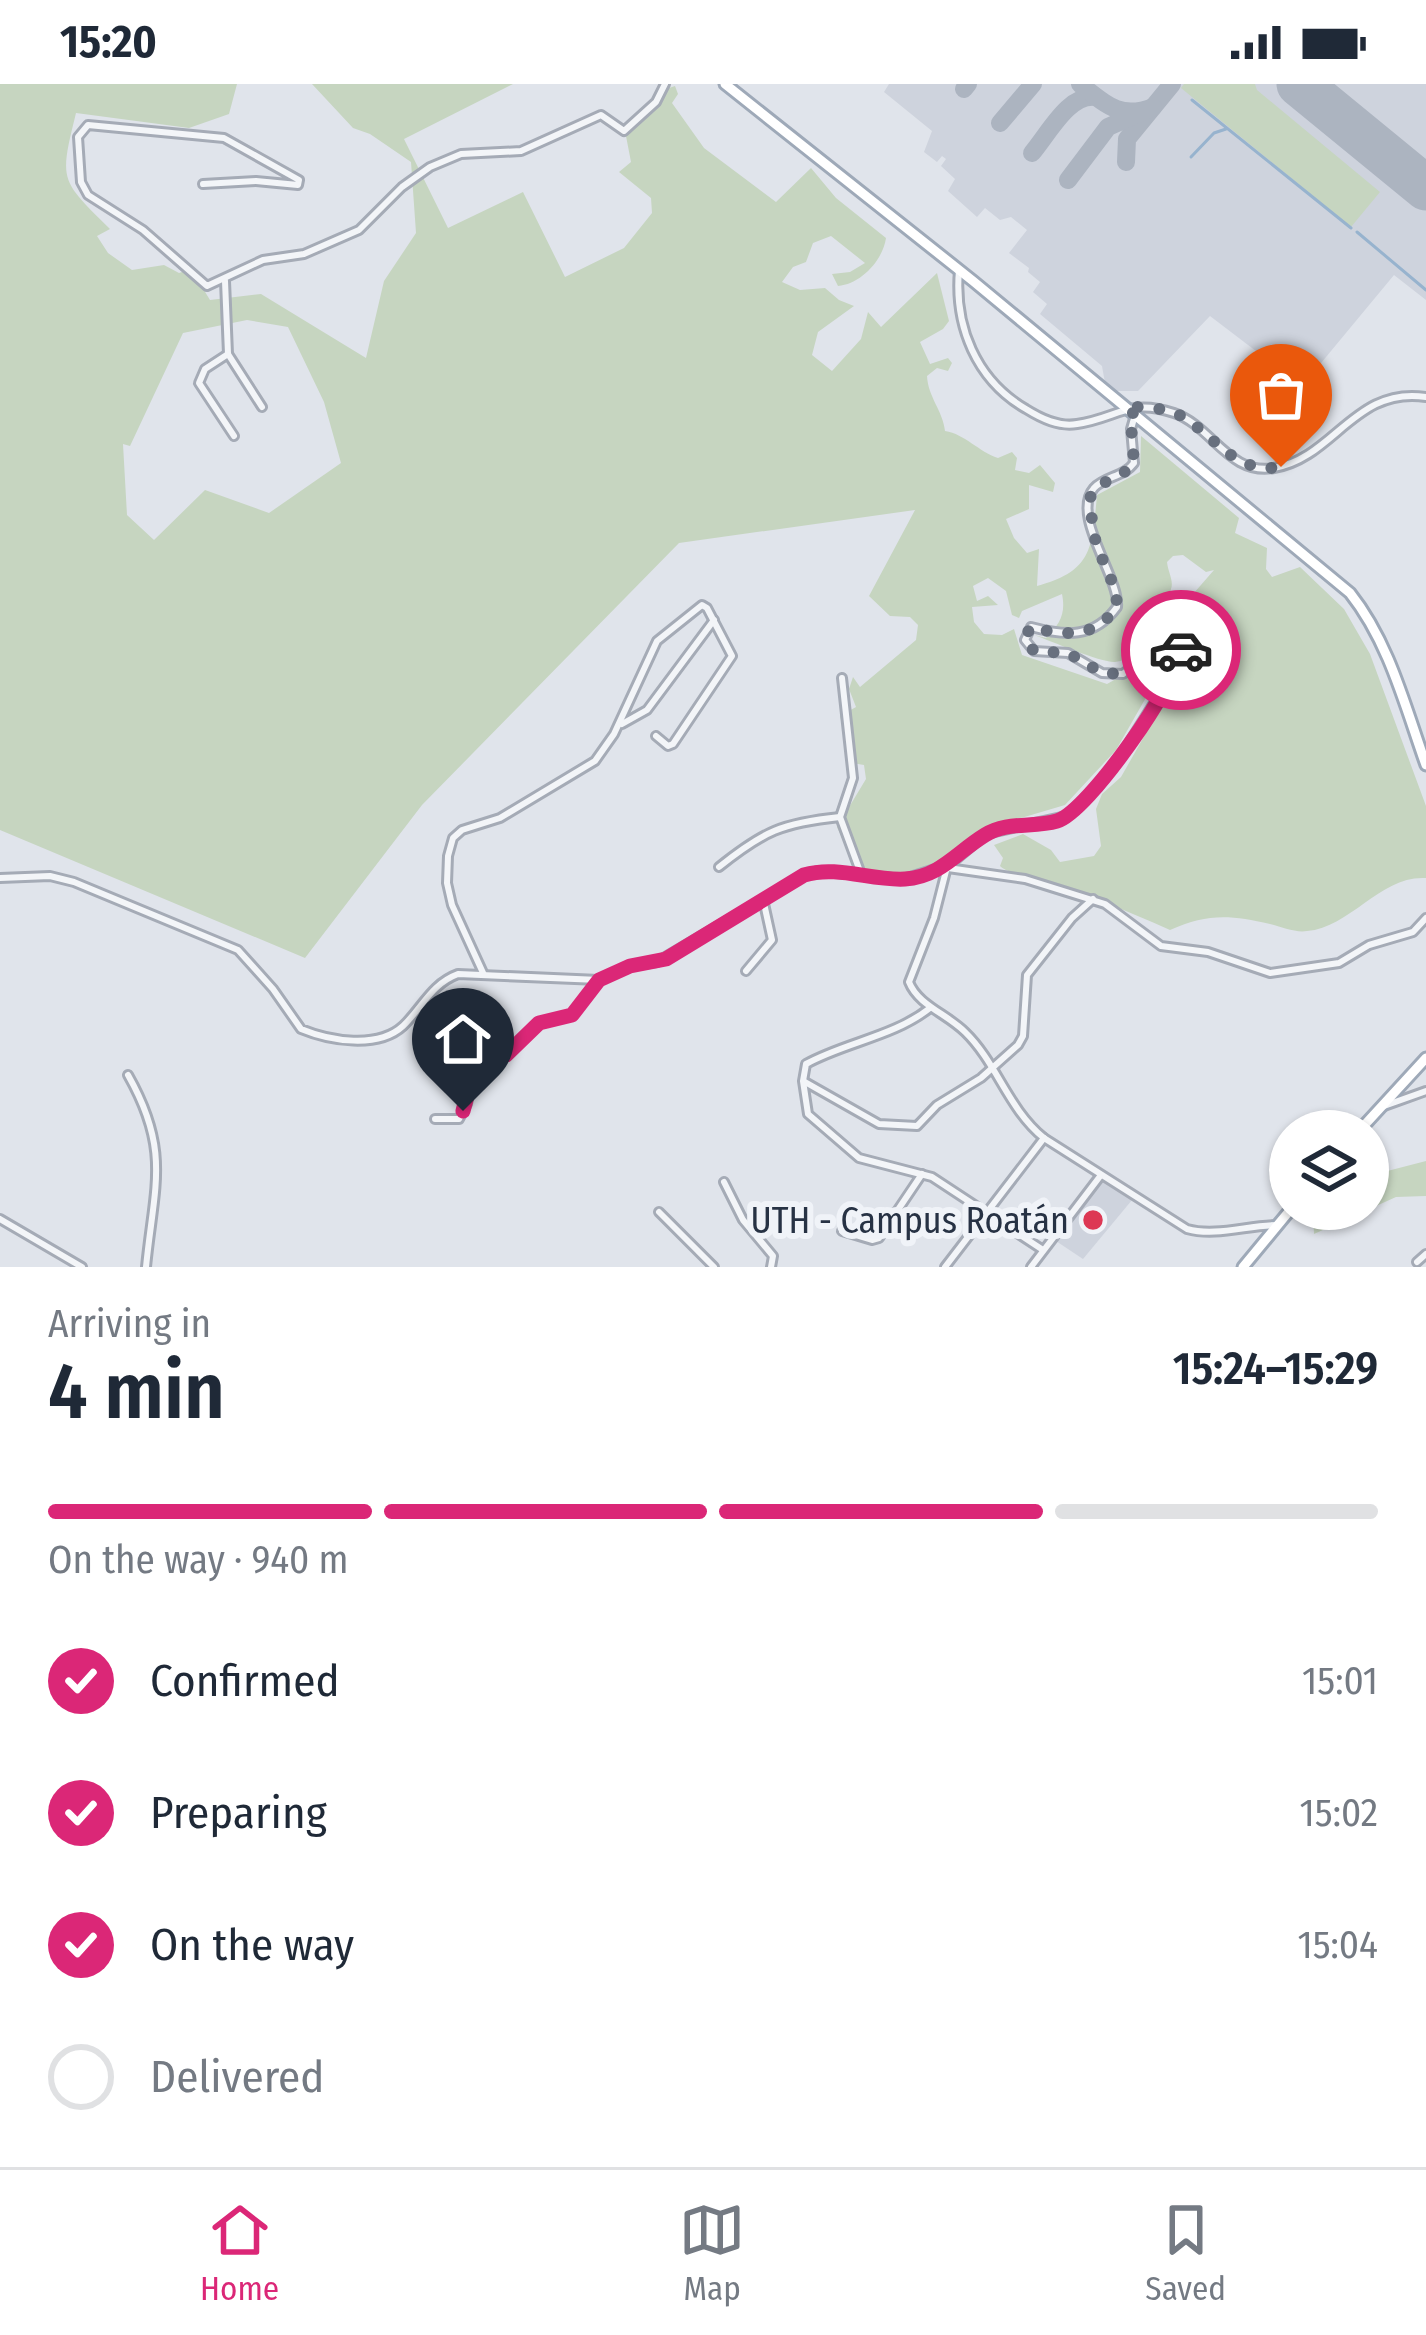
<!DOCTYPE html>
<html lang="en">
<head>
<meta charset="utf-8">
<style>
	:root { --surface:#fff; --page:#f2f2f3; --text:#1f2937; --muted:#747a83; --line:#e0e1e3; --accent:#db2777 }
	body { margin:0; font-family:"Fira Sans Condensed",sans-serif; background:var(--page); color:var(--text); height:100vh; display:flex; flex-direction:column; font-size:45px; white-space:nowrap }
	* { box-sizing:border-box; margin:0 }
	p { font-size:39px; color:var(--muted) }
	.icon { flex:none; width:66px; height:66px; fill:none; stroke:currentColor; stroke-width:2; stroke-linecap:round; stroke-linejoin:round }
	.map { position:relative; height:1183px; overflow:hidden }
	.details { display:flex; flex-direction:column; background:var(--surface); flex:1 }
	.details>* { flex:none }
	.fabs { position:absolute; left:1269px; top:1026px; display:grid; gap:24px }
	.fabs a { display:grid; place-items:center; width:120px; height:120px; border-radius:50%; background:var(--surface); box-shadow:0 3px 9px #0004; font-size:60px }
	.pin { position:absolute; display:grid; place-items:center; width:102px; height:102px; color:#fff; margin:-123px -51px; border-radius:50% 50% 50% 0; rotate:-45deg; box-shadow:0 0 12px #0007 }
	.pin .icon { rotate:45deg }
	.courier { position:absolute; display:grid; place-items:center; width:120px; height:120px; margin:-60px; border:9px solid #db2777; border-radius:50%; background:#fff; color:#222; box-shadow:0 3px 15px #0007 }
	.summary em { font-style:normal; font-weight:600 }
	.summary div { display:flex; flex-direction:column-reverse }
	.summary { display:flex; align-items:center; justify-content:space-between; height:204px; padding:0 48px }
	h1 { font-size:78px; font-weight:600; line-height:90px }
	.bar { display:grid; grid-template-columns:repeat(4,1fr); gap:18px 12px; align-content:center; height:144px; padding:0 48px }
	.bar i { height:15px; border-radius:9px; background:var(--line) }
	.bar .current { background:var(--accent) }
	.bar p { grid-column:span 4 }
	ol { padding:0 48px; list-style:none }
	li { display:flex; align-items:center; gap:36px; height:132px }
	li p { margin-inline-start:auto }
	li .icon { padding:12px; border-radius:50%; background:var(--accent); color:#fff; stroke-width:4 }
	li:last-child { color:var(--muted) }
	li i { width:66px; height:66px; border:6px solid var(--line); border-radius:50% }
	.status { display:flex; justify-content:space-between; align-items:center; height:84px; padding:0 60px; background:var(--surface); direction:ltr }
	.status svg { height:33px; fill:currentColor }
	.tab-bar { display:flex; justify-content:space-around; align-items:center; height:168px; border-top:3px solid var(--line); background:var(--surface); font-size:33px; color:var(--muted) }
	.tab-bar a { display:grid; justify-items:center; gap:6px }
	.tab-bar .current { color:var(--accent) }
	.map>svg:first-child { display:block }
	.built { fill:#ced3dd }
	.green { fill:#c6d5c0; fill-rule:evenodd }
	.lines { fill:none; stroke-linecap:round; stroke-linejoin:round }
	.stream { stroke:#97b3ce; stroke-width:3 }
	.taxiway { stroke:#acb4c0; stroke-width:18 }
	.runway { stroke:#acb4c0; stroke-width:45 }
	.minor-casing { stroke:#a5abb6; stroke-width:12 }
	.major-casing { stroke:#9ea9b8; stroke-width:15 }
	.minor { stroke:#f3f5f8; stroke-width:6 }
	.major { stroke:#fff; stroke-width:9 }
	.done { stroke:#68707e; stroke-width:12; stroke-dasharray:0 21.6 }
	.route { stroke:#db2777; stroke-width:15 }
	.poi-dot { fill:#dd3854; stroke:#f0f3f8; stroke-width:4.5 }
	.labels { text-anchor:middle; stroke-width:12; stroke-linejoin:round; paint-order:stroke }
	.poi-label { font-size:36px; fill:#273244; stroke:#f0f3f8; text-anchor:end }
</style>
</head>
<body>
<div class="status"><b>15:20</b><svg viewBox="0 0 49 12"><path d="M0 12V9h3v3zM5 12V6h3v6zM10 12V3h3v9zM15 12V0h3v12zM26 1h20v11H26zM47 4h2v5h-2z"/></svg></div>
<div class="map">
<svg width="1426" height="1183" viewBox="0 0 1426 1183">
	<rect width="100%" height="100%" fill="#e0e4eb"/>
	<g class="built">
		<path d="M889 0H1426V216L1394 191 1302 302 1210 232 1138 307H1117L1105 299 1102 282 1040 230 1047 220 1033 208 1040 198 1028 188 1029 184 1009 169 1027 146 1011 133 1000 136 985 124 977 133 948 107 955 95 941 82 946 75 942 72 937 78 924 68 932 47 884 8Z"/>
		<path d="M1102 1095 1132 1116 1083 1175 1056 1157Z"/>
	</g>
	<g class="green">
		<path d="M0 0H237L229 30 189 44 76 29C59 98 60 95 110 145L97 152 108 169 132 186 164 181 179 189 191 185 210 216 261 210 366 274 384 197 416 149 411 78 370 50 353 44 312 0H513L404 55 448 144 523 108 565 193 624 164 652 129 651 114 619 88 631 78 626 52 630 44 666 5 675 2 678 10 672 19 704 64 776 118 811 84 836 114 886 154C883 176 861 200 838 202L832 190 850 188 865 179 831 152 813 159 806 178 793 183 782 198 800 206 825 204 839 216 854 222 818 248 812 271 832 287 861 255 868 228 881 243 937 189 949 237 943 245 920 258 930 280 948 274 952 279 948 287 937 284 927 292C928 313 943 327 945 347 965 350 979 368 998 374L1012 368 1017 374 1015 386 1029 389 1040 381 1055 399 1053 408 1029 401V425L1006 435 1014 454 1027 469 1039 465 1037 502C1093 487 1092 464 1097 411L1140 388 1141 352 1239 434 1235 449 1267 464 1266 485 1272 493 1300 483 1344 525 1370 570 1426 722V794C1381 791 1351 843 1307 847 1296 849 1282 843 1270 840 1231 831 1207 829 1170 846 1125 826 1082 808 1036 793 1022 788 1010 791 1000 782L1003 774 994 761 1023 750 1051 766 1060 778 1094 772 1101 762 1096 725 1102 710 1121 693 1162 621 1178 612 1195 611 1200 583 1191 575 1187 517 1214 486 1206 488 1183 471 1173 472 1167 478C1168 488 1174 497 1171 505 1165 529 1144 576 1115 578 1102 579 1051 557 1034 551L1046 554C1060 540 1066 530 1062 510L1022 527 1019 534 1012 531 1006 507 988 494 973 502 977 517 988 512 998 521 972 523 974 538 984 550 1002 551 1014 545 1022 571 1107 600 1139 582 1176 530 1178 567 1156 596 1116 666 1065 721 997 741 935 783 912 790 857 786 837 743 866 695 864 681 852 679 840 632 856 623 849 605 853 593 860 603 916 556 918 541 910 533 890 532 869 512 915 426 679 459 422 721 305 874 0 746ZM247 236 288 243 324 318 341 379 269 429 205 406 154 456 127 431 123 360 130 362 183 249Z"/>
		<path d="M1184 0H1255L1257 6 1380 108 1351 143 1181 4Z"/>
		<path d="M1426 1077V1112L1396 1113 1314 1150 1313 1125H1368V1092Z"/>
	</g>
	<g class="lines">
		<g class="stream">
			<path d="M1192 16 1351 144"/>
			<path d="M1191 73 1214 49 1226 45"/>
			<path d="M1357 148 1426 206"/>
		</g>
		<g class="taxiway">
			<path d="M964 5 968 0"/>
			<path d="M1000 39 1033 0"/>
			<path d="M1032 69C1049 49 1069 9 1096 13"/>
			<path d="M1126 78 1127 55 1172 0"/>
			<path d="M1068 96 1108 43 1153 23C1120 36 1105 20 1080 0"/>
		</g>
		<path class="runway" d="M1299 0 1426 104"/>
		<g class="minor-casing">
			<g id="minor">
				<path d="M203 100 256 97 298 101 299 96 224 54 88 41 78 53 81 98 88 111 143 146 207 202 263 176 304 170 359 146 402 103 430 83 461 70 521 67 601 31 624 47 656 18 665 0"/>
				<path d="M959 186C954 242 976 296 1026 325 1042 335 1059 343 1077 340 1118 334 1128 314 1174 329 1212 342 1229 392 1274 384 1334 374 1355 302 1426 313"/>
				<path d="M225 197 228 270 262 323"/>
				<path d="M228 270 205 285 199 299 234 352"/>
				<path d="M1135 331 1131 345 1134 379C1124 393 1105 392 1094 404 1070 432 1120 493 1117 523 1094 555 1065 552 1031 543L1025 556 1034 567 1068 569 1102 589 1123 590C1149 571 1160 529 1178 519L1181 576 1117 678 1098 703 1066 732 986 750 947 783 934 834 909 898C918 921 947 930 965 948 997 979 1008 1025 1044 1054L1187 1145C1216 1153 1248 1141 1278 1141"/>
				<path d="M842 594 853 694 840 733 861 790"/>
				<path d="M622 640 647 626 714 536"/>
				<path d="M719 783C764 747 782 739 840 733"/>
				<path d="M0 794 50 792 74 798 238 866 273 905 301 945C330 957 378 965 403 942 422 924 431 900 458 890L599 896 630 882 657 878 804 791 818 787 904 795 941 783 1025 795 1105 820 1161 862 1208 868 1270 889 1339 879 1369 861 1413 848 1426 834"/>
				<path d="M746 887 772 856 763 815"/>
				<path d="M484 891 452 821 447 799 448 772 453 754 462 746 500 734 595 677 614 650 657 557 702 521 707 524 732 572 673 660 668 662 656 652"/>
				<path d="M930 924C893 953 846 958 806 980L803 997 808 1030 859 1074 932 1093 1043 1166"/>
				<path d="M128 991C171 1067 154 1102 146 1183"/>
				<path d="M805 998 879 1040 917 1042 937 1021 981 994 1018 961 1023 952 1027 891 1072 834 1093 815"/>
				<path d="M1384 1022 1426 1007"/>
				<path d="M435 1035H459L467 1020 474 985 480 977 506 971 539 939 572 931 599 896"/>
				<path d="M724 1098 743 1136 773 1172 771 1183"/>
				<path d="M659 1128 714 1183"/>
				<path d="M0 1135 82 1183"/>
				<path d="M842 1147 872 1156 879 1154 922 1090"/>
				<path d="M1417 1178 1426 1170"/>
				<path d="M945 1183 1044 1054"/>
				<path d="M1031 1183 1101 1091"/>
			</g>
		</g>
		<g class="major-casing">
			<g id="major">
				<path d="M725 0 973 197 1350 509C1389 558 1405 622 1426 681"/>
				<path d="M1359 1047 1426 974"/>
				<path d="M1243 1183 1291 1125"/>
			</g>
		</g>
		<use href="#minor" class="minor"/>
		<use href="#major" class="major"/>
	</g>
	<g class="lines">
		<path class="done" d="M1181 566V523L1174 518 1144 571 1124 590 1102 589 1068 569 1034 567 1025 556 1030 543C1065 552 1094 555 1117 523L1116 507 1096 460 1089 417C1096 394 1121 397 1134 379L1131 340 1135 331 1126 322C1144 324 1167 323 1183 333 1218 355 1235 390 1281 383"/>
		<path class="route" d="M463 1027 474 985 481 977 506 971 539 939 572 931 599 896 630 882 666 875 804 791C838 781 871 797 905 795 940 793 957 768 985 751 1007 737 1033 744 1057 737 1088 728 1179 597 1181 566"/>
	</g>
	<circle class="poi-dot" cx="1093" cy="1136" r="12"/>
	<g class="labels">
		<g class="poi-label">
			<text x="1069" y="1149">UTH - Campus Roatán</text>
		</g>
	</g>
</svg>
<div class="fabs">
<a><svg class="icon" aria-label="layers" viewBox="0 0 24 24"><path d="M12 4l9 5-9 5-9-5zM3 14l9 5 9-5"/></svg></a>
</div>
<div class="pin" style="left:1281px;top:383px;background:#ea580c"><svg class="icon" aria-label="bag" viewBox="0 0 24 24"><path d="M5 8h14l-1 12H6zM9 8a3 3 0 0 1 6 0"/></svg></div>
<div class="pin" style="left:463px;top:1027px;background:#1f2937"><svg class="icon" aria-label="home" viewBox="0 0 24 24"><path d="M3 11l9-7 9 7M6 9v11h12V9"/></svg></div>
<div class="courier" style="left:1181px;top:566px"><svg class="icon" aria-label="car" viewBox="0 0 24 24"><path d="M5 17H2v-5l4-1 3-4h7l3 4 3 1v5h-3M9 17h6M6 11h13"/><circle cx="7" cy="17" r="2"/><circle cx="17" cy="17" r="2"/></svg></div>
</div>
<section class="details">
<div class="summary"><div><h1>4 min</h1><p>Arriving in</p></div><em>15:24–15:29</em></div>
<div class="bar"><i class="current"></i><i class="current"></i><i class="current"></i><i></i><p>On the way · 940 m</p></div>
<ol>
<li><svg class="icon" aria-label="check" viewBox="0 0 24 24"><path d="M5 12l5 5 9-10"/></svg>Confirmed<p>15:01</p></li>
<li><svg class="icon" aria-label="check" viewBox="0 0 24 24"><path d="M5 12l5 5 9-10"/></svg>Preparing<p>15:02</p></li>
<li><svg class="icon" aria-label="check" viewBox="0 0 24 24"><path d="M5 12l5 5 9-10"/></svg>On the way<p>15:04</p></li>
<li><i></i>Delivered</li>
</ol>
</section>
<nav class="tab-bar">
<a class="current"><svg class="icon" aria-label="home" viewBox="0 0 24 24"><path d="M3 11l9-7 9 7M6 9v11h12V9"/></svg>Home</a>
<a><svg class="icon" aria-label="map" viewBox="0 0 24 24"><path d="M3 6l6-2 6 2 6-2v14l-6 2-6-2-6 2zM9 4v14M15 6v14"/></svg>Map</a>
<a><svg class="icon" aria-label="saved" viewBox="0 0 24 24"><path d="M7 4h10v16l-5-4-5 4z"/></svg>Saved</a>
</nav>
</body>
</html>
